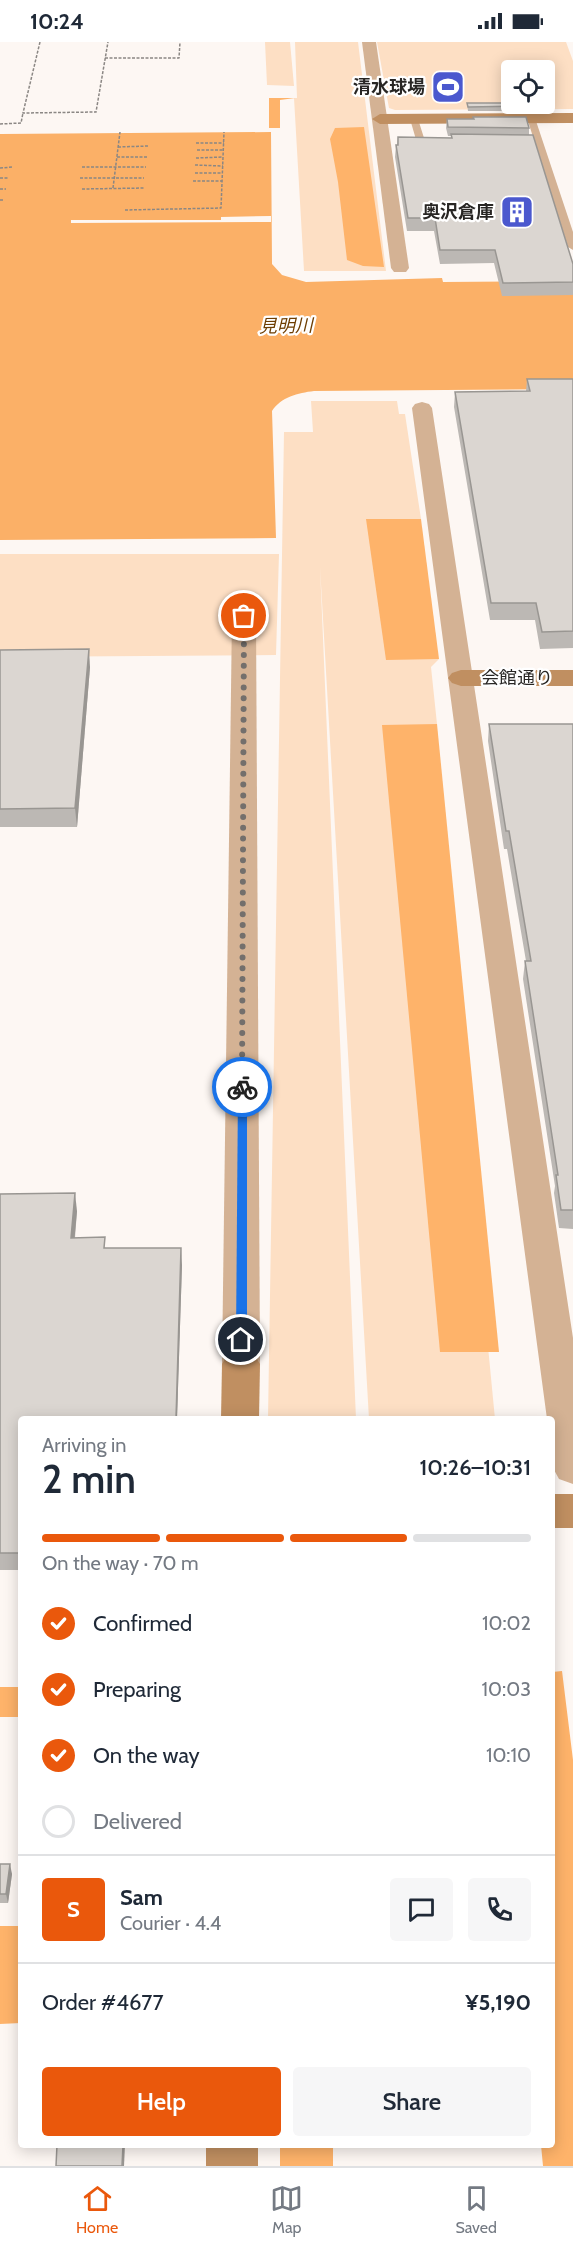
<!DOCTYPE html>
<html lang="en">
<head>
<meta charset="utf-8">
<style>
	:root { --surface:#fff; --page:#f6f6f7; --text:#1f2937; --muted:#747a83; --line:#e0e1e3; --accent:#ea580c }
	body { margin:0; font-family:Cabin,"Noto Sans JP",sans-serif; background:var(--page); color:var(--text); height:100vh; display:flex; flex-direction:column; font-size:22px; white-space:nowrap }
	* { box-sizing:border-box; margin:0 }
	p { font-size:20px; color:var(--muted) }
	.icon { flex:none; width:33px; height:33px; fill:none; stroke:currentColor; stroke-width:2; stroke-linecap:round; stroke-linejoin:round }
	.map { position:relative; flex:1; overflow:hidden }
	.panel { position:absolute; left:18px; top:1374px; width:537px; height:732px; display:flex; flex-direction:column; background:var(--surface); border-radius:6px; box-shadow:0 3px 15px #0003 }
	.panel>* { flex:none }
	.controls { position:absolute; left:501px; top:18px; display:grid; gap:12px }
	.controls a { display:grid; place-items:center; width:54px; height:54px; border-radius:6px; background:var(--surface); box-shadow:0 3px 15px #0003; font-size:30px }
	.pin { position:absolute; display:grid; place-items:center; width:51px; height:51px; color:#fff; margin:-26px; border:3px solid #fff; border-radius:50%; box-shadow:0 2px 6px #0007 }
	.courier { position:absolute; display:grid; place-items:center; width:60px; height:60px; margin:-30px; border:4px solid #1a73e8; border-radius:50%; background:#fff; color:#222; box-shadow:0 2px 8px #0007 }
	.headline em { font-style:normal; font-weight:600 }
	.headline div { display:flex; flex-direction:column-reverse }
	.headline { display:flex; align-items:center; justify-content:space-between; height:102px; padding:0 24px }
	h1 { font-size:39px; font-weight:600; line-height:45px }
	.bar { display:grid; grid-template-columns:repeat(4,1fr); gap:9px 6px; align-content:center; height:72px; padding:0 24px }
	.bar i { height:8px; border-radius:4px; background:var(--line) }
	.bar .current { background:var(--accent) }
	.bar p { grid-column:span 4 }
	.line { display:flex; align-items:center; gap:15px; padding:0 24px; border-top:2px solid var(--line) }
	.line div { flex:1 }
	.round { display:grid; place-items:center; flex:none; width:63px; height:63px; border-radius:6px; background:var(--page) }
	ol { padding:0 24px; list-style:none }
	li { display:flex; align-items:center; gap:18px; height:66px }
	li p { margin-inline-start:auto }
	li .icon { padding:6px; border-radius:50%; background:var(--accent); color:#fff; stroke-width:4 }
	li:last-child { color:var(--muted) }
	li i { width:33px; height:33px; border:3px solid var(--line); border-radius:50% }
	.button { display:flex; gap:12px; margin-top:auto; padding:12px 24px }
	.button a { flex:1; height:69px; border-radius:6px; background:var(--accent); color:#fff; font-size:24px; font-weight:600; line-height:69px; text-align:center }
	.button a+a { background:var(--page); color:var(--text) }
	.status { display:flex; justify-content:space-between; align-items:center; height:42px; padding:0 30px; background:var(--surface); direction:ltr }
	.status svg { height:16px; fill:currentColor }
	.menu { display:flex; justify-content:space-around; align-items:center; height:84px; border-top:2px solid var(--line); background:var(--surface); font-size:16px; color:var(--muted) }
	.menu a { display:grid; justify-items:center; gap:3px }
	.menu .current { color:var(--accent) }
	.map>svg:first-child { display:block }
	.green { fill:#fddfc4; fill-rule:evenodd }
	.forest { fill:#feb36a }
	.water { fill:#fbb067 }
	.pier { fill:#fdf7f3 }
	.lines { fill:none; stroke-linecap:round; stroke-linejoin:round }
	.path { stroke:#8b8784; stroke-width:1.5; stroke-dasharray:3 1.5; stroke-linecap:butt }
	.lane { fill:#d4b294; fill-rule:evenodd }
	.street { fill:#d4b294; fill-rule:evenodd }
	.secondary { fill:#c08f61; fill-rule:evenodd }
	.wall { fill:#bcb8b4 }
	.shaded-wall { fill:#999692 }
	.building { fill:#dbd6d1; stroke:#999692; stroke-width:1.5 }
	.route { fill:#1a73e8 }
	.done { stroke:#736f6c; stroke-width:6; stroke-dasharray:0 10.8 }
	.labels { text-anchor:middle; stroke-width:4.5; stroke-linejoin:round; paint-order:stroke }
	.far-poi-label { font-size:18px; font-weight:bold; fill:#282624; stroke:#fff; text-anchor:end }
	.far-water-label { font-size:18px; font-style:italic; fill:#6e3e02; stroke:#fff }
	.far-street-label { font-size:18px; fill:#282624; stroke:#fff }
</style>
</head>
<body>
<div class="status"><b>10:24</b><svg viewBox="0 0 49 12"><path d="M0 12V9h3v3zM5 12V6h3v6zM10 12V3h3v9zM15 12V0h3v12zM26 1h20v11H26zM47 4h2v5h-2z"/></svg></div>
<div class="map">
<svg width="573" height="2124" viewBox="0 0 573 2124">
	<rect width="100%" height="100%" fill="#fdf7f3"/>
	<g class="green">
		<path d="M265 0H290L294 44 267 43Z"/>
		<path d="M295 0H358L386 229H304L294 56H297Z"/>
		<path d="M377 0H566L573 19V67L395 68 389 66ZM512 28H544V62H512Z"/>
		<path d="M311 359H397L399 372H405L421 477 409 478 422 617H439L431 625 437 682 428 683 495 1377H369L320 525 356 1377H268L284 390H313Z"/>
		<path d="M0 512H279L276 613 0 615Z"/>
	</g>
	<g class="forest">
		<path d="M269 56H295L280 58V86H269Z"/>
		<path d="M364 85 384 225 363 224 347 218 338 140 330 97 335 86Z"/>
		<path d="M366 477H421L439 617 386 618Z"/>
		<path d="M437 682 499 1310H440L382 683Z"/>
		<path d="M562 1629 573 1718V2124H543L541 2103H552V1630Z"/>
		<rect x="0" y="1645" width="21" height="30"/>
		<path d="M0 1884H21V1981L0 1982Z"/>
		<rect x="280" y="2103" width="53" height="21"/>
	</g>
	<path class="water" d="M271 90 272 222 282 233 306 240 442 236 443 240 573 239V347L314 349C298 351 281 355 272 369L276 496 0 498V92Z"/>
	<path class="pier" d="M271 174V180L71 181V178H221V175Z"/>
	<g class="lines">
		<g class="path">
			<path d="M40 0 23 71 96 70 108 0"/>
			<path d="M105 16H179L180 0"/>
			<path d="M0 82 21 81 23 71"/>
			<path d="M196 101H224"/>
			<path d="M118 105 148 104"/>
			<path d="M197 108H223"/>
			<path d="M117 115H147"/>
			<path d="M196 116 223 115"/>
			<path d="M195 123 223 124"/>
			<path d="M82 125H146"/>
			<path d="M0 126 13 125"/>
			<path d="M195 131H222"/>
			<path d="M0 136H8"/>
			<path d="M80 136H144"/>
			<path d="M193 139H222"/>
			<path d="M113 146 120 90"/>
			<path d="M0 147H6"/>
			<path d="M82 147 145 146"/>
			<path d="M0 158H4"/>
			<path d="M125 168 221 166 224 90"/>
		</g>
		<g class="lane">
			<path d="M531 73 535 76 573 190V208L568 205 527 76Z"/>
			<path d="M414 74 418 77 424 96 443 97V101H417L410 77Z"/>
		</g>
		<g class="street">
			<path d="M362 0H376L409 226 406 230H394L391 226Z"/>
			<path d="M422 360 429 362 432 366 573 1296V1442L559 1437 553 1426 552 1416V1377H547L412 366 415 362Z"/>
			<path d="M244 567 253 569 256 574 260 1322 254 1332 241 1337 228 1332 222 1322 232 574 235 569Z"/>
		</g>
		<g class="secondary">
			<path d="M573 71V81L380 82 372 77 380 72Z"/>
			<path d="M461 628H573V644H461L452 641 448 636 452 631Z"/>
			<path d="M241 1307 254 1312 260 1322 259 1377H221L222 1322 228 1312Z"/>
			<rect x="552" y="1452" width="21" height="34"/>
			<rect x="206" y="2103" width="52" height="21"/>
		</g>
	</g>
	<g class="wall">
		<path d="M467 61 521 64V69H468Z"/>
		<path d="M473 75 529 86V93L573 222V253L502 254 494 221 440 222 434 189H407L395 115 396 103H397L398 95 451 96V94H448L446 86 447 77H473Z"/>
		<path d="M527 337H573V606L540 607 535 578H490L454 365 455 350 526 349Z"/>
		<path d="M0 608 90 625 77 785H0Z"/>
		<path d="M489 682H573V1187L559 1186 554 1151 555 1144 523 937 525 919H526L507 807H504L488 699Z"/>
		<path d="M0 1152 77 1169 75 1196 106 1206 182 1223 177 1377H21V1528H0Z"/>
		<path d="M0 1822 12 1832 8 1861H0Z"/>
	</g>
	<g class="shaded-wall">
		<path d="M89 607 90 625 77 785 75 766Z"/>
		<path d="M75 1151 77 1169 73 1213 71 1196Z"/>
		<path d="M181 1206 182 1223 177 1377H176Z"/>
		<path d="M10 1822 12 1832 8 1861 6 1852Z"/>
		<path d="M123 2103H125L124 2124H122Z"/>
	</g>
	<g class="building">
		<path d="M467 61H512V62H520L521 64 468 65Z"/>
		<path d="M473 75H526L529 86 448 85 447 77H474Z"/>
		<path d="M451 92 533 93 573 222V240L503 241 495 208H440L435 176H408L396 103H398V95L452 96Z"/>
		<path d="M527 337H573V589L542 590 536 561H491L455 350 530 349Z"/>
		<path d="M89 607 75 766 0 767V608Z"/>
		<path d="M489 682H573V1168H561L556 1133H558L525 919H531L509 789H506Z"/>
		<path d="M75 1151 71 1196 105 1195 104 1206H181L176 1377H21V1511H0V1152Z"/>
		<path d="M0 1822H10L6 1852H0Z"/>
		<path d="M57 2103H123L122 2124H56Z"/>
	</g>
	<path class="route" d="M242 1041 247 1045V1298L241 1302 236 1298 238 1045Z"/>
	<g class="lines">
		<path class="done" d="M242 1045 244 574"/>
	</g>
	<defs>
		<g id="stadium-square" transform="scale(1.725)"><rect x="-9" y="-9" width="18" height="18" rx="4" fill="#4b58ce" stroke="#fff"/><path d="M0-5a6.5 5 0 1 0 0 10a6.5 5 0 1 0 0-10ZM-3.5-1.8h7v3.6h-7Z" fill="#fff"/></g>
		<g id="building-square" transform="scale(1.725)"><rect x="-9" y="-9" width="18" height="18" rx="4" fill="#4b58ce" stroke="#fff"/><path d="M-4-6H4V6H1V3H-1V6H-4ZM-2.5-4.3h1.7v1.8h-1.7ZM.8-4.3h1.7v1.8H.8ZM-2.5-1h1.7V.8h-1.7ZM.8-1h1.7V.8H.8Z" fill="#fff"/></g>
	</defs>
	<g fill-rule="evenodd">
		<use href="#stadium-square" x="448" y="45"/>
		<use href="#building-square" x="517" y="170"/>
	</g>
	<g class="labels">
		<g class="far-poi-label">
			<text x="425" y="51">清水球場</text>
			<text x="494" y="176">奥沢倉庫</text>
		</g>
		<g class="far-water-label">
			<text transform="translate(286 284) rotate(-1)" y="6">見明川</text>
		</g>
		<g class="far-street-label">
			<text x="517" y="642">会館通り</text>
		</g>
	</g>
</svg>
<div class="controls">
<a><svg class="icon" aria-label="locate" viewBox="0 0 24 24"><circle cx="12" cy="12" r="6"/><path d="M12 2v4M12 18v4M2 12h4M18 12h4"/></svg></a>
</div>
<div class="pin" style="left:244px;top:574px;background:#ea580c"><svg class="icon" aria-label="bag" viewBox="0 0 24 24"><path d="M5 8h14l-1 12H6zM9 8a3 3 0 0 1 6 0"/></svg></div>
<div class="pin" style="left:241px;top:1298px;background:#1f2937"><svg class="icon" aria-label="home" viewBox="0 0 24 24"><path d="M3 11l9-7 9 7M6 9v11h12V9"/></svg></div>
<div class="courier" style="left:242px;top:1045px"><svg class="icon" aria-label="bike" viewBox="0 0 24 24"><circle cx="6" cy="16" r="4"/><circle cx="18" cy="16" r="4"/><path d="M6 16l4-8h5l3 8M10 8l3 8H6M13 5h3"/></svg></div>
<section class="panel">
<div class="headline"><div><h1>2 min</h1><p>Arriving in</p></div><em>10:26–10:31</em></div>
<div class="bar"><i class="current"></i><i class="current"></i><i class="current"></i><i></i><p>On the way · 70 m</p></div>
<ol>
<li><svg class="icon" aria-label="check" viewBox="0 0 24 24"><path d="M5 12l5 5 9-10"/></svg>Confirmed<p>10:02</p></li>
<li><svg class="icon" aria-label="check" viewBox="0 0 24 24"><path d="M5 12l5 5 9-10"/></svg>Preparing<p>10:03</p></li>
<li><svg class="icon" aria-label="check" viewBox="0 0 24 24"><path d="M5 12l5 5 9-10"/></svg>On the way<p>10:10</p></li>
<li><i></i>Delivered</li>
</ol>
<div class="line" style="height:108px"><b class="round" style="background:var(--accent);color:#fff">S</b><div><b>Sam</b><p>Courier · 4.4</p></div><a class="round"><svg class="icon" aria-label="chat" viewBox="0 0 24 24"><path d="M4 5h16v11H9l-5 4z"/></svg></a><a class="round"><svg class="icon" aria-label="phone" viewBox="0 0 24 24"><path d="M5 4h4l2 5-3 2q2 4 5 5l2-3 5 2v4C11 20 4 13 5 4z"/></svg></a></div>
<div class="line" style="height:78px"><div>Order #4677</div><b>¥5,190</b></div>
<div class="button"><a>Help</a><a>Share</a></div>
</section>
</div>
<nav class="menu">
<a class="current"><svg class="icon" aria-label="home" viewBox="0 0 24 24"><path d="M3 11l9-7 9 7M6 9v11h12V9"/></svg>Home</a>
<a><svg class="icon" aria-label="map" viewBox="0 0 24 24"><path d="M3 6l6-2 6 2 6-2v14l-6 2-6-2-6 2zM9 4v14M15 6v14"/></svg>Map</a>
<a><svg class="icon" aria-label="saved" viewBox="0 0 24 24"><path d="M7 4h10v16l-5-4-5 4z"/></svg>Saved</a>
</nav>
</body>
</html>
